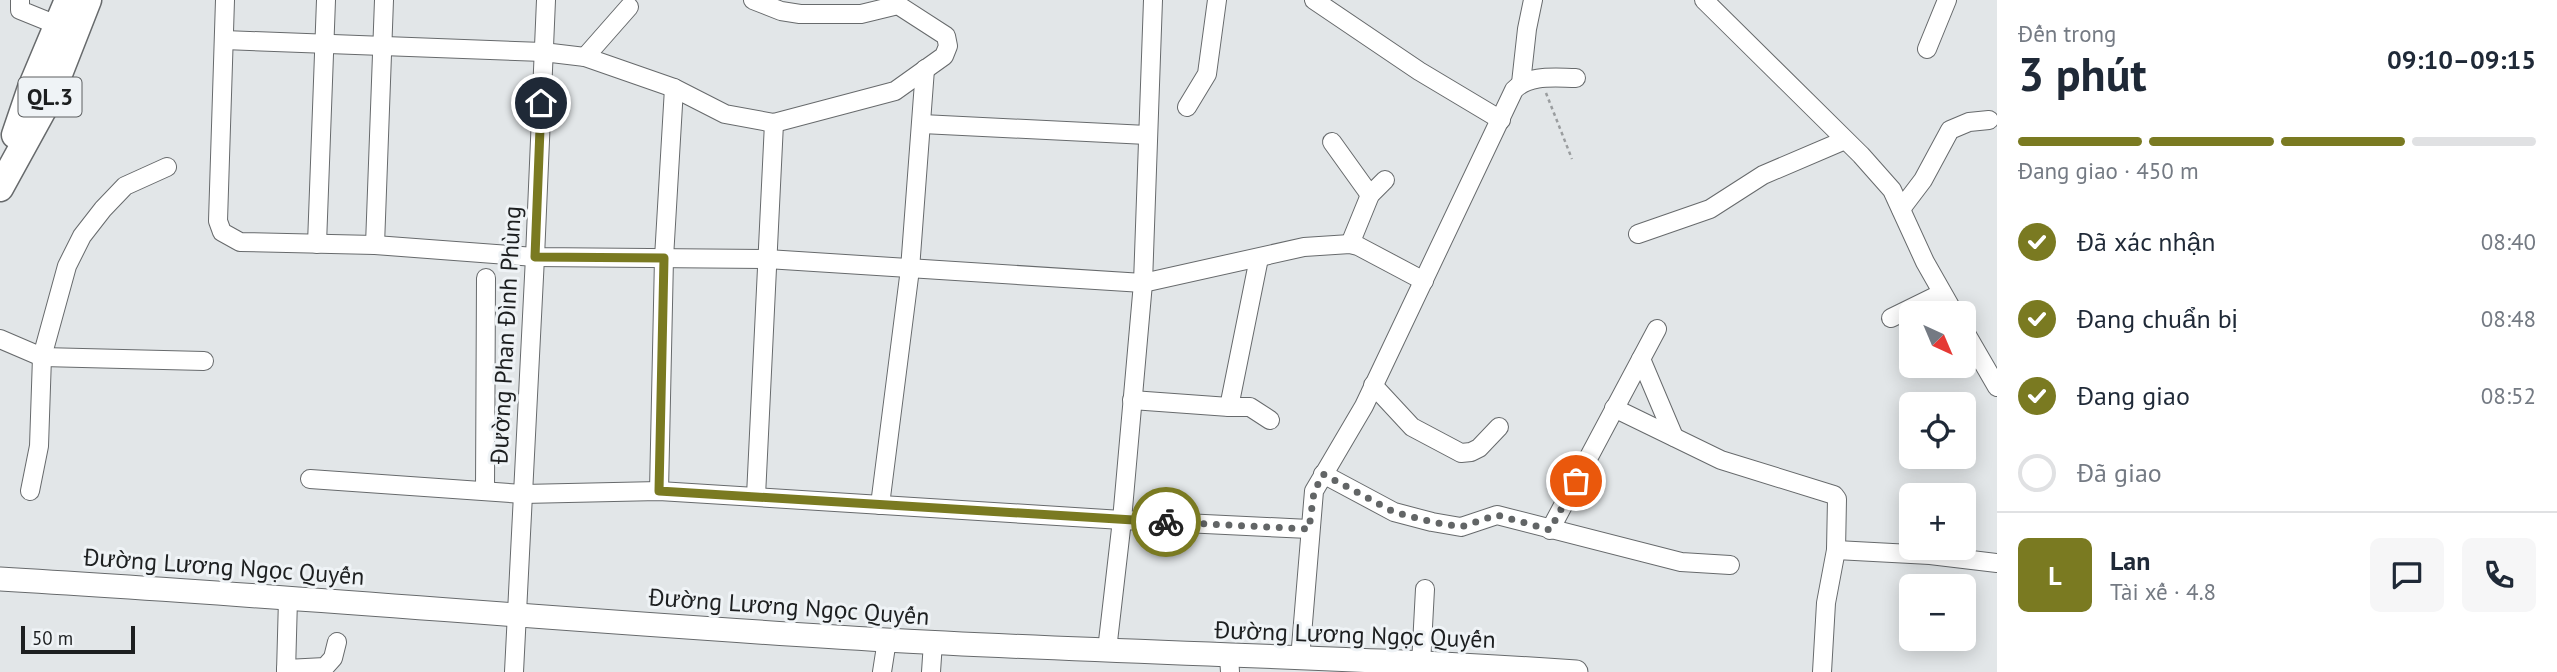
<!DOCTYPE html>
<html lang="vi">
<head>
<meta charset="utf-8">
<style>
	:root { --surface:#fff; --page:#f6f6f7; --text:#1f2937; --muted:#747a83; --line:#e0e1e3; --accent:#7a7a21 }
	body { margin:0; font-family:"PT Sans",sans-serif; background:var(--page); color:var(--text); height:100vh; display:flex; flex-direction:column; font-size:26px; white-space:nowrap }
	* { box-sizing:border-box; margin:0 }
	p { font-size:23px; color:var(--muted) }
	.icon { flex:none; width:38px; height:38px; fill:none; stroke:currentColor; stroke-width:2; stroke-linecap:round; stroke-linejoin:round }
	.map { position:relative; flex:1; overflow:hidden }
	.drawer { display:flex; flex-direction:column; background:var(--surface); width:560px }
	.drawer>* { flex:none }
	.needle { width:46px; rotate:136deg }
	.buttons { position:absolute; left:1899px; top:301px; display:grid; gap:14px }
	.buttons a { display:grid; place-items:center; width:77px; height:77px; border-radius:10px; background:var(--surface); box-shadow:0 4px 18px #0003; font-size:35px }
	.scale { position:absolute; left:21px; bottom:18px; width:114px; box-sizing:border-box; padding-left:7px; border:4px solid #1d1f20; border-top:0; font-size:19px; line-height:24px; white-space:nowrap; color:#1d1f20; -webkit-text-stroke:5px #eff3f6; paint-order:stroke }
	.pin { position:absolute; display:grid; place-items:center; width:60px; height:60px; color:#fff; margin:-30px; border:4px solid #fff; border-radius:50%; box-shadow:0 2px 7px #0007 }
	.courier { position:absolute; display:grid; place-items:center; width:70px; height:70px; margin:-35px; border:5px solid #7a7a21; border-radius:50%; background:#fff; color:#222; box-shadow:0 2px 9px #0007 }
	.overview em { font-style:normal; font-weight:600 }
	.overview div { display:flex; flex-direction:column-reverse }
	.overview { display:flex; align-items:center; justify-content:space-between; height:119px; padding:0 21px }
	h1 { font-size:46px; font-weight:600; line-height:52px }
	.bar { display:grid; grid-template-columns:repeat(4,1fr); gap:10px 7px; align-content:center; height:84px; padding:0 21px }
	.bar i { height:9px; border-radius:5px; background:var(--line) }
	.bar .current { background:var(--accent) }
	.bar p { grid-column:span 4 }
	.line { display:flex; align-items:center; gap:18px; padding:0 21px; border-top:2px solid var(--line) }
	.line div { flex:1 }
	.round { display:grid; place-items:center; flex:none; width:74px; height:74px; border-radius:10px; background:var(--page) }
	ol { padding:0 21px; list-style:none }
	li { display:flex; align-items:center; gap:21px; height:77px }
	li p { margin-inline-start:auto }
	li .icon { padding:7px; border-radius:50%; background:var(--accent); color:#fff; stroke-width:4 }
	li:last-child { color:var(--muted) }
	li i { width:38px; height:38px; border:4px solid var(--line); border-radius:50% }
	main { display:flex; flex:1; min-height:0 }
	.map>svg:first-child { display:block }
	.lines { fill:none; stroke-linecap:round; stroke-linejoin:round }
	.minor-casing { stroke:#676a6c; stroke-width:20 }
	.major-casing { stroke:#676a6c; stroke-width:25 }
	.highway-casing { stroke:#676a6c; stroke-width:29 }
	.path { stroke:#9a9d9f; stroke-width:2.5; stroke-dasharray:3.5 3.5; stroke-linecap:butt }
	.minor { stroke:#fff; stroke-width:18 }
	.major { stroke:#fff; stroke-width:23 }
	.highway { stroke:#fff; stroke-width:26 }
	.done { stroke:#626566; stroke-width:7; stroke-dasharray:0 12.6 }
	.route { stroke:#7a7a21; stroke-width:9 }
	.labels { text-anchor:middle; stroke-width:6; stroke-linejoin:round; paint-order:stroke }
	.shield { fill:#eff3f6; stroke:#5c5f60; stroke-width:2 }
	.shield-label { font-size:23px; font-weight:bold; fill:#1d1f20 }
	.street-label { font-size:24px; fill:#1d1f20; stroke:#eff3f6 }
</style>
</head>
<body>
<main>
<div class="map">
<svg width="1997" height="672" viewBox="0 0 1997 672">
	<rect width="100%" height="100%" fill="#e2e6e8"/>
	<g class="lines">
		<g class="minor-casing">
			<g id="minor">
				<path d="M20 0V10L57 25"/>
				<path d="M225 0 218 221 222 232 240 242 375 245 535 257 767 259 1143 283 1304 247 1350 244 1358 246 1424 281"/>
				<path d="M1314 0 1419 71 1501 120"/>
				<path d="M1704 0 1861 155 1892 190 1925 262 1954 313"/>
				<path d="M224 40 543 52 585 57 674 88 725 114 774 123 895 91 944 56 948 46 946 36 898 5 861 14H800L781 11 753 0"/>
				<path d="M1927 49 1947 0"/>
				<path d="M585 57 629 7"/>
				<path d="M1521 83 1527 29 1533 0"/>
				<path d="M1187 107 1207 74 1217 0"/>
				<path d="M922 124 1147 135"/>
				<path d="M1332 142 1370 195"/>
				<path d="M1901 209 1923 180 1950 130 1969 122 1989 120"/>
				<path d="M1638 234 1710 209 1763 175 1845 140"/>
				<path d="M317 244 326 0"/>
				<path d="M1350 244 1370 195 1385 180"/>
				<path d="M375 245 384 0"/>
				<path d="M1891 318 1942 293"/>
				<path d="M1964 330 1997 387"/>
				<path d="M0 339 42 357 204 361"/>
				<path d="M1641 359 1674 437"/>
				<path d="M1373 385 1412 427 1461 453 1471 452 1479 448 1499 427"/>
				<path d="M1132 400 1229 407H1250L1270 420"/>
				<path d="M1229 407 1259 258"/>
				<path d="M1614 408 1721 460 1834 495 1837 499 1836 550 1826 603 1822 672"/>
				<path d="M1323 474 1394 512 1432 522 1461 527 1497 515 1681 562 1730 565"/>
				<path d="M310 479 523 494 659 491 1122 520 1309 529"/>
				<path d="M485 490 486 278"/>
				<path d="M30 491 39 446 42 357 67 266 82 236 103 209 125 186 167 167"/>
				<path d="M659 491 664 258 674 88"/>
				<path d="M756 496 774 123"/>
				<path d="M880 505 910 269 925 69"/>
				<path d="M1550 530 1657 329"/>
				<path d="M1836 550 1930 555 1997 563"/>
				<path d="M1107 650 1122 520 1143 283 1153 0"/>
				<path d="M1229 656 1230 672"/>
				<path d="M1300 659 1314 491 1364 406 1514 90C1529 74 1556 78 1576 78"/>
				<path d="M1421 664 1425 589"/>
				<path d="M286 669 325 667 333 658 337 642"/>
				<path d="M286 672 288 599"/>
				<path d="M514 672 535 257 546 0"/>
				<path d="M882 672 887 640"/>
				<path d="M931 672 933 642"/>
			</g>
		</g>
		<g class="major-casing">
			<path id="major" d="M0 579C296 596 591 623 886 640 1116 653 1346 656 1576 672"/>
		</g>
		<g class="highway-casing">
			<g id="highway">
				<path d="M15 135 31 88 68 0"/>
				<path d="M0 188 50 97 88 0"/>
			</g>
		</g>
		<path class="path" d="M1546 93 1572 159"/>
		<use href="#minor" class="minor"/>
		<use href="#major" class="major"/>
		<use href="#highway" class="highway"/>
	</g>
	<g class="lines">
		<path class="done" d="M1166 522 1309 529 1314 492 1323 474 1394 512 1432 522 1461 527 1497 515 1550 530 1576 481"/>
		<path class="route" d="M541 103 535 257 664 258 659 491 1166 522"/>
	</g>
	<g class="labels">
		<rect class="shield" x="18.5" y="77.5" width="63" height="39" rx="5"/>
		<g class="shield-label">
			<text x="50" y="105">QL.3</text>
		</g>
		<g class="street-label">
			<text transform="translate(506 335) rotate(-87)" y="8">Đường Phan Đình Phùng</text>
			<text transform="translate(224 567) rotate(4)" y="8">Đường Lương Ngọc Quyến</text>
			<text transform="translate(789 607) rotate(4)" y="8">Đường Lương Ngọc Quyến</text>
			<text transform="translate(1355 635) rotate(2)" y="8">Đường Lương Ngọc Quyến</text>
		</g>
	</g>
</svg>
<div class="buttons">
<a><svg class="needle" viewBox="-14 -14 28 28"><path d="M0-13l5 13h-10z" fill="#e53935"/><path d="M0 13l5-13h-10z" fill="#747a83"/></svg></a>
<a><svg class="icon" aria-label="locate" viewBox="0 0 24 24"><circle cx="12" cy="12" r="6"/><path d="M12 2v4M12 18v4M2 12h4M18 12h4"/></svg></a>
<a>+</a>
<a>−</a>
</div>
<div class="scale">50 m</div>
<div class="pin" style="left:1576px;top:481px;background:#ea580c"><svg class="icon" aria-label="bag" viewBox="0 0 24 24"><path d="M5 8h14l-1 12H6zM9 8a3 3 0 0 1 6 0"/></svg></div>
<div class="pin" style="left:541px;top:103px;background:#1f2937"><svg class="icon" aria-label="home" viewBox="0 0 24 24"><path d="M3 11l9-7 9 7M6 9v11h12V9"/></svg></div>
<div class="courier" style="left:1166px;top:522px"><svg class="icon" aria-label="bike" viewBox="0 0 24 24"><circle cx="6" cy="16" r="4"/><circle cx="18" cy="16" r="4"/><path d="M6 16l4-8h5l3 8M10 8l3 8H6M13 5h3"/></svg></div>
</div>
<section class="drawer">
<div class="overview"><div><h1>3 phút</h1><p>Đến trong</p></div><em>09:10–09:15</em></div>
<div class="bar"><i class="current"></i><i class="current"></i><i class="current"></i><i></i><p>Đang giao · 450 m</p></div>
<ol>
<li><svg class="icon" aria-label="check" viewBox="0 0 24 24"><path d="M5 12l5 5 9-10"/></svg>Đã xác nhận<p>08:40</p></li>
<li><svg class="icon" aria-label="check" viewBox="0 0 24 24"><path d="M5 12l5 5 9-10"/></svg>Đang chuẩn bị<p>08:48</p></li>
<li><svg class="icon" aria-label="check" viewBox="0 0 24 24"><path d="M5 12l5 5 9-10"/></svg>Đang giao<p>08:52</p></li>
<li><i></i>Đã giao</li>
</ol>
<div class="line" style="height:126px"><b class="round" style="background:var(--accent);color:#fff">L</b><div><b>Lan</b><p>Tài xế · 4.8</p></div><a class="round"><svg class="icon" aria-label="chat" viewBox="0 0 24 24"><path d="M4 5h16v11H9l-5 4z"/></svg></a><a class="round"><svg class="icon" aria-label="phone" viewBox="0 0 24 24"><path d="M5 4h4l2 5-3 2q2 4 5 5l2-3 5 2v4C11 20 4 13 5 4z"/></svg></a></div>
</section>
</main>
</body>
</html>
